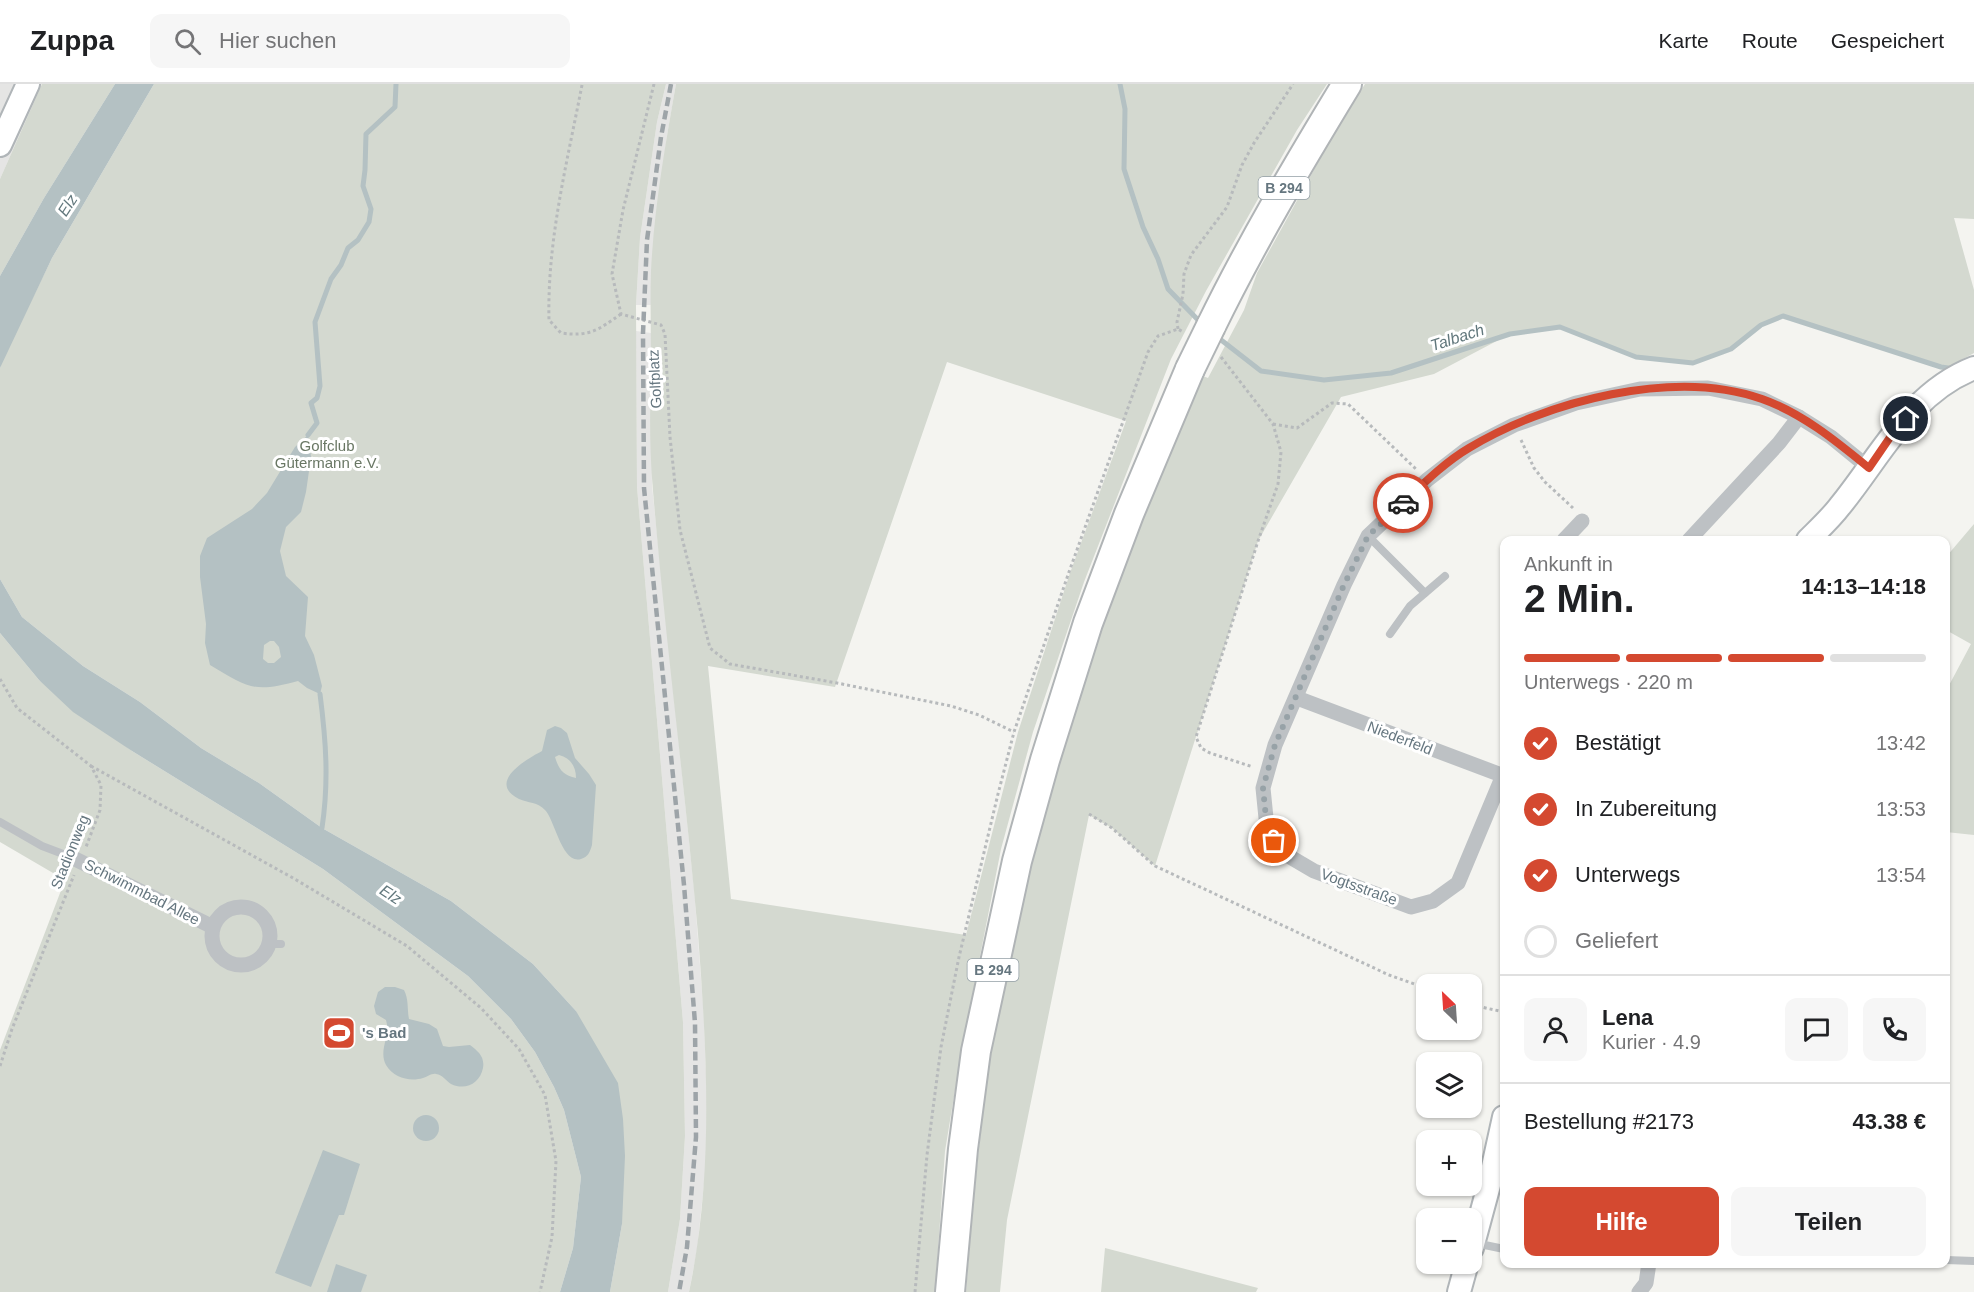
<!DOCTYPE html>
<html lang="de">
<head>
<meta charset="utf-8">
<style>
	:root { --surface:#fff; --page:#f6f6f6; --text:#202124; --muted:#757577; --line:#e0e0e0; --accent:#d44930 }
	body { margin:0; font-family:Helvetica,sans-serif; background:var(--page); color:var(--text); height:100vh; display:flex; flex-direction:column; font-size:22px; white-space:nowrap }
	* { box-sizing:border-box; margin:0 }
	p { font-size:20px; color:var(--muted) }
	.icon { flex:none; width:33px; height:33px; fill:none; stroke:currentColor; stroke-width:2; stroke-linecap:round; stroke-linejoin:round }
	.map { position:relative; flex:1; overflow:hidden }
	.drawer { position:absolute; left:1500px; top:452px; width:450px; height:732px; display:flex; flex-direction:column; background:var(--surface); border-radius:12px; box-shadow:0 2px 4px #0004 }
	.drawer>* { flex:none }
	.needle { width:39px; rotate:335deg }
	.buttons { position:absolute; left:1416px; top:890px; display:grid; gap:12px }
	.buttons a { display:grid; place-items:center; width:66px; height:66px; border-radius:12px; background:var(--surface); box-shadow:0 2px 4px #0004; font-size:30px }
	.pin { position:absolute; display:grid; place-items:center; width:51px; height:51px; color:#fff; margin:-26px; border:3px solid #fff; border-radius:50%; box-shadow:0 2px 6px #0007 }
	.courier { position:absolute; display:grid; place-items:center; width:60px; height:60px; margin:-30px; border:4px solid #d44930; border-radius:50%; background:#fff; color:#222; box-shadow:0 2px 8px #0007 }
	.headline em { font-style:normal; font-weight:700 }
	.headline div { display:flex; flex-direction:column-reverse }
	.headline { display:flex; align-items:center; justify-content:space-between; height:102px; padding:0 24px }
	h1 { font-size:39px; font-weight:700; line-height:45px }
	.bar { display:grid; grid-template-columns:repeat(4,1fr); gap:9px 6px; align-content:center; height:72px; padding:0 24px }
	.bar i { height:8px; border-radius:4px; background:var(--line) }
	.bar .current { background:var(--accent) }
	.bar p { grid-column:span 4 }
	.line { display:flex; align-items:center; gap:15px; padding:0 24px; border-top:2px solid var(--line) }
	.line div { flex:1 }
	.round { display:grid; place-items:center; flex:none; width:63px; height:63px; border-radius:12px; background:var(--page) }
	ol { padding:0 24px; list-style:none }
	li { display:flex; align-items:center; gap:18px; height:66px }
	li p { margin-inline-start:auto }
	li .icon { padding:6px; border-radius:50%; background:var(--accent); color:#fff; stroke-width:4 }
	li:last-child { color:var(--muted) }
	li i { width:33px; height:33px; border:3px solid var(--line); border-radius:50% }
	.action { display:flex; gap:12px; margin-top:auto; padding:12px 24px }
	.action a { flex:1; height:69px; border-radius:12px; background:var(--accent); color:#fff; font-size:24px; font-weight:700; line-height:69px; text-align:center }
	.action a+a { background:var(--page); color:var(--text) }
	header { display:flex; align-items:center; gap:36px; box-sizing:border-box; height:84px; padding:0 30px; background:var(--surface); border-bottom:2px solid var(--line) }
	header strong { font-size:28px }
	nav { display:flex; gap:33px; margin-inline-start:auto; font-size:21px }
	.search { width:420px; height:54px; background:var(--page); display:flex; align-items:center; gap:15px; box-sizing:border-box; padding:0 21px; border-radius:12px; color:var(--muted); font-size:22px }
	.map>svg:first-child { display:block }
	.built { fill:#e5e5e4 }
	.green { fill:#d4d9d0; fill-rule:evenodd }
	.water { fill:#b4c1c3; fill-rule:evenodd }
	.lines { fill:none; stroke-linecap:round; stroke-linejoin:round }
	.stream { stroke:#b4c1c3; stroke-width:5 }
	.secondary-casing { stroke:#b0b5b8; stroke-width:26 }
	.highway-casing { stroke:#b0b4b6; stroke-width:32 }
	.path { stroke:#b7babc; stroke-width:3; stroke-dasharray:3 3; stroke-linecap:butt }
	.lane { stroke:#bdc1c4; stroke-width:8 }
	.street { stroke:#bdc1c4; stroke-width:15 }
	.secondary { stroke:#fff; stroke-width:22 }
	.highway { stroke:#fff; stroke-width:28 }
	.rail { stroke:#9da4a8; stroke-width:4.5; stroke-dasharray:9 4.5; stroke-linecap:butt }
	.highway-bridge-casing { stroke:#b0b4b6; stroke-width:32; stroke-linecap:butt }
	.highway-bridge { stroke:#fff; stroke-width:28 }
	.done { stroke:#97a2a7; stroke-width:6; stroke-dasharray:0 10.8 }
	.route { stroke:#d44930; stroke-width:8 }
	.labels { text-anchor:middle; stroke-width:6; stroke-linejoin:round; paint-order:stroke }
	.shield { fill:#fff; stroke:#939fa5; stroke-width:1.5 }
	.shield-label { font-size:14px; font-weight:bold; fill:#65767f }
	.street-label { font-size:15px; fill:#65767f; stroke:#fff }
	.park-label { font-size:15px; fill:#697764; stroke:#fff }
	.poi-label { font-size:15px; font-weight:bold; fill:#65767f; stroke:#fff; text-anchor:start }
	.water-label { font-size:16px; font-style:italic; fill:#61777c; stroke:#fff }
</style>
</head>
<body>
<header>
<strong>Zuppa</strong>
<div class="search"><svg class="icon" aria-label="search" viewBox="0 0 24 24"><circle cx="10" cy="10" r="6"/><path d="M15 15l6 6"/></svg>Hier suchen</div>
<nav><a>Karte</a><a>Route</a><a>Gespeichert</a></nav>
</header>
<div class="map">
<svg width="1974" height="1208" viewBox="0 0 1974 1208">
	<rect width="100%" height="100%" fill="#f4f4f0"/>
	<g class="built">
		<path d="M0 0H42L0 95Z"/>
		<path d="M666 0H676L667 52 654 155 651 221H636L640 154 657 38Z"/>
		<path d="M636 247 651 249 652 402 694 804 704 933 707 1019 706 1081 697 1166 689 1208H668L680 1135 685 1052 683 938 637 403Z"/>
	</g>
	<g class="green">
		<path d="M42 0H115L44 114 0 192V95Z"/>
		<path d="M154 0H666L657 38 640 154 636 221 637 403 683 938 685 1052 680 1135 668 1208H610L622 1140 576 927 533 880 451 817 322 744 259 699 201 664 140 618 83 582 22 533 0 495V284L2 277 52 174Z"/>
		<path d="M676 0H1327L1297 46 1206 207 1171 275 1084 498 1033 648 1001 765 962 964 945 1067 935 1208H689C714 1090 707 969 698 850 685 702 665 555 653 407 649 364 650 321 651 279 651 248 650 218 651 187 654 125 665 62 676 0ZM947 278 1126 337 1070 489 1018 648 966 851 731 815 708 582 835 603Z"/>
		<path d="M1365 0H1974V135L1954 134 1974 206V269L1945 285 1783 232 1761 241 1731 265 1693 279 1636 273 1560 243 1510 250 1434 290 1341 313 1258 457 1155 782 1112 744 1089 731 1007 1136 1000 1208H966C975 1093 985 979 1010 867 1039 735 1079 594 1129 468 1152 409 1178 351 1203 292L1208 294 1244 226 1257 189 1332 53Z"/>
		<path d="M1974 440V751L1946 748V607L1971 560 1946 546V473Z"/>
		<path d="M0 549 39 596 132 667 323 785 468 892 511 935 535 968 554 1003 564 1026 581 1093 573 1164 560 1208H0V966L65 796 0 758Z"/>
		<path d="M1105 1164 1258 1204 1256 1208H1101Z"/>
	</g>
	<g class="water">
		<path d="M115 0H154L52 174 0 284V192L44 114Z"/>
		<path d="M308 351 311 373 306 408 301 428 286 443 280 467 286 492 308 513 305 552 314 571 322 602 320 610 307 604 298 597C254 609 248 604 210 581L205 559 206 540 200 493V472L207 454 252 425 267 409 295 363ZM270 557H274L279 563 281 573 274 579H268L263 575 264 561Z"/>
		<path d="M0 495 22 533 83 582 140 618 201 664 259 699 322 744 451 817 533 880 576 927 618 999 623 1035 625 1072 622 1140 610 1208H560L573 1164 581 1093 564 1026 554 1003 535 968 511 935 468 892 323 785 132 667 73 628 39 596 0 549Z"/>
		<path d="M555 642 561 644 567 649 575 674 589 690 596 701 592 761C590 768 588 773 581 775 562 781 555 736 545 726 538 718 528 719 519 715 486 698 527 675 542 667L547 646ZM559 671C571 674 576 683 576 694 563 691 559 686 555 673Z"/>
		<path d="M385 903H395L404 906C409 916 407 925 409 935L429 940 437 945 443 962 449 963 470 961C478 967 485 973 483 984 480 999 466 1007 451 1000 446 997 443 991 436 990 432 989 427 993 423 994 410 998 394 994 386 981 378 966 391 952 386 936L376 930 374 922 378 908Z"/>
		<circle cx="426" cy="1044" r="13"/>
		<path d="M323 1066 360 1080 344 1131H339L311 1203 275 1189Z"/>
		<path d="M336 1180 367 1191 361 1208H327Z"/>
	</g>
	<g class="lines">
		<g class="stream">
			<path d="M1120 0 1125 25 1124 85 1143 143 1158 175 1168 205 1202 240"/>
			<path d="M1216 252 1261 287 1324 296 1391 289 1510 250 1560 243 1636 273 1693 279 1731 265 1761 241 1783 232 1941 283 1955 285"/>
			<path d="M308 351 317 339 311 319 317 314 320 302 315 238 331 195 341 181 348 164 358 156 369 138 371 125 363 102 365 86 366 50 395 23 396 0"/>
			<path d="M320 610C326 657 329 697 322 744"/>
		</g>
		<g class="secondary-casing">
			<g id="secondary">
				<path d="M0 61 28 0"/>
				<path d="M1808 456C1819 445 1831 434 1840 422 1881 372 1910 309 1974 284"/>
				<path d="M1472 1164 1489 1101 1504 1033"/>
				<path d="M1459 1208 1467 1179"/>
			</g>
		</g>
		<g class="highway-casing">
			<g id="highway">
				<path d="M1211 242C1252 158 1299 79 1347 0"/>
				<path d="M950 1208 963 1065 976 967 1017 777 1045 676 1088 539 1129 430 1190 285"/>
			</g>
		</g>
		<g class="path">
			<path d="M654 0 623 126 612 190 621 230 661 241 665 250 670 353 680 446 710 564 730 580 837 599 951 622 979 631 1014 648"/>
			<path d="M582 1C567 79 547 157 549 236L561 249C590 253 598 246 621 230"/>
			<path d="M1178 245 1177 238 1183 210 1184 190 1191 171 1227 123 1242 81 1254 59 1293 0"/>
			<path d="M1221 273 1273 340 1281 368 1278 400 1258 457 1196 653 1201 664 1210 669 1253 683"/>
			<path d="M1273 340 1297 344 1332 319 1348 320 1417 386"/>
			<path d="M1521 356 1534 384 1545 398 1573 424"/>
			<path d="M0 595 17 624 91 682 101 701 100 726 86 763"/>
			<path d="M91 682 293 794 407 862 481 924 519 965 545 1011 556 1077 552 1153 540 1208"/>
			<path d="M1089 730 1112 744 1155 782 1389 891 1426 904"/>
			<path d="M1472 921 1504 928"/>
			<path d="M0 982 12 945 74 791"/>
			<path d="M915 1208 927 1071 941 963 959 873 998 710 1014 648 1069 488 1148 268 1158 252 1178 245 1183 248"/>
		</g>
		<g class="lane">
			<path d="M1368 452 1425 509"/>
			<path d="M1390 550 1410 522 1445 492"/>
			<path d="M0 738 42 762 71 773"/>
			<path d="M270 860H281"/>
			<path d="M1475 1159 1504 1165"/>
			<path d="M1946 1176 1974 1177"/>
		</g>
		<g class="street">
			<path d="M1564 456 1582 437"/>
			<path d="M1689 456 1779 359 1799 333"/>
			<path d="M1297 614 1504 692"/>
			<path d="M1504 689 1458 799 1433 817 1411 823 1314 787 1285 770 1274 757 1266 734 1263 704 1275 661 1344 501 1368 452 1427 396 1467 365 1514 341 1576 319 1640 305 1708 304 1762 315 1799 333 1831 353 1869 384"/>
			<path d="M71 773 213 843"/>
			<circle cx="241" cy="852" r="29"/>
			<path d="M1639 1208 1646 1199 1649 1179"/>
		</g>
		<use href="#secondary" class="secondary"/>
		<use href="#highway" class="highway"/>
		<path class="rail" d="M671 0 661 53 647 156 643 249 644 404 684 801 695 939 696 1053 687 1163 679 1208"/>
		<g class="highway-bridge-casing">
			<path id="highway-bridge" d="M1190 285 1211 242"/>
		</g>
		<use href="#highway-bridge" class="highway-bridge"/>
	</g>
	<g class="lines">
		<path class="done" d="M1274 757 1266 734 1263 704 1275 661 1344 501 1368 452 1403 419"/>
		<path class="route" d="M1403 419C1423 400 1445 378 1469 364 1546 317 1675 284 1762 315 1802 329 1836 357 1869 384L1893 349 1906 335"/>
	</g>
	<defs>
		<g id="stadium-square" transform="scale(1.725)"><rect x="-9" y="-9" width="18" height="18" rx="4" fill="#d44930" stroke="#fff"/><path d="M0-5a6.5 5 0 1 0 0 10a6.5 5 0 1 0 0-10ZM-3.5-1.8h7v3.6h-7Z" fill="#fff"/></g>
	</defs>
	<g fill-rule="evenodd">
		<use href="#stadium-square" x="339" y="949"/>
	</g>
	<g class="labels">
		<g class="shield">
			<rect x="1258.5" y="93" width="51" height="22" rx="4.5"/>
			<rect x="967.5" y="875" width="51" height="22" rx="4.5"/>
		</g>
		<g class="shield-label">
			<text x="1284" y="109">B 294</text>
			<text x="993" y="891">B 294</text>
		</g>
		<g class="street-label">
			<text transform="translate(655 295) rotate(-93)" y="5">Golfplatz</text>
			<text transform="translate(1400 654) rotate(21)" y="5">Niederfeld</text>
			<text transform="translate(70 768) rotate(-68)" y="5">Stadionweg</text>
			<text transform="translate(1359 803) rotate(20)" y="5">Vogtsstraße</text>
			<text transform="translate(142 808) rotate(27)" y="5">Schwimmbad Allee</text>
		</g>
		<g class="park-label">
			<text x="327" y="367">Golfclub<tspan x="327" dy="17">Gütermann e.V.</tspan></text>
		</g>
		<g class="poi-label">
			<text x="362" y="954">'s Bad</text>
		</g>
		<g class="water-label">
			<text transform="translate(67 121) rotate(-57)" y="6">Elz</text>
			<text transform="translate(1457 253) rotate(-18)" y="6">Talbach</text>
			<text transform="translate(391 810) rotate(33)" y="6">Elz</text>
		</g>
	</g>
</svg>
<div class="buttons">
<a><svg class="needle" viewBox="-14 -14 28 28"><path d="M0-13l5 13h-10z" fill="#e53935"/><path d="M0 13l5-13h-10z" fill="#757577"/></svg></a>
<a><svg class="icon" aria-label="layers" viewBox="0 0 24 24"><path d="M12 4l9 5-9 5-9-5zM3 14l9 5 9-5"/></svg></a>
<a>+</a>
<a>−</a>
</div>
<div class="pin" style="left:1274px;top:757px;background:#ea580c"><svg class="icon" aria-label="bag" viewBox="0 0 24 24"><path d="M5 8h14l-1 12H6zM9 8a3 3 0 0 1 6 0"/></svg></div>
<div class="pin" style="left:1906px;top:335px;background:#1f2937"><svg class="icon" aria-label="home" viewBox="0 0 24 24"><path d="M3 11l9-7 9 7M6 9v11h12V9"/></svg></div>
<div class="courier" style="left:1403px;top:419px"><svg class="icon" aria-label="car" viewBox="0 0 24 24"><path d="M5 17H2v-5l4-1 3-4h7l3 4 3 1v5h-3M9 17h6M6 11h13"/><circle cx="7" cy="17" r="2"/><circle cx="17" cy="17" r="2"/></svg></div>
<section class="drawer">
<div class="headline"><div><h1>2 Min.</h1><p>Ankunft in</p></div><em>14:13–14:18</em></div>
<div class="bar"><i class="current"></i><i class="current"></i><i class="current"></i><i></i><p>Unterwegs · 220 m</p></div>
<ol>
<li><svg class="icon" aria-label="check" viewBox="0 0 24 24"><path d="M5 12l5 5 9-10"/></svg>Bestätigt<p>13:42</p></li>
<li><svg class="icon" aria-label="check" viewBox="0 0 24 24"><path d="M5 12l5 5 9-10"/></svg>In Zubereitung<p>13:53</p></li>
<li><svg class="icon" aria-label="check" viewBox="0 0 24 24"><path d="M5 12l5 5 9-10"/></svg>Unterwegs<p>13:54</p></li>
<li><i></i>Geliefert</li>
</ol>
<div class="line" style="height:108px"><a class="round"><svg class="icon" aria-label="person" viewBox="0 0 24 24"><circle cx="12" cy="8" r="4"/><path d="M4 21q1-7 8-7t8 7"/></svg></a><div><b>Lena</b><p>Kurier · 4.9</p></div><a class="round"><svg class="icon" aria-label="chat" viewBox="0 0 24 24"><path d="M4 5h16v11H9l-5 4z"/></svg></a><a class="round"><svg class="icon" aria-label="phone" viewBox="0 0 24 24"><path d="M5 4h4l2 5-3 2q2 4 5 5l2-3 5 2v4C11 20 4 13 5 4z"/></svg></a></div>
<div class="line" style="height:78px"><div>Bestellung #2173</div><b>43.38 €</b></div>
<div class="action"><a>Hilfe</a><a>Teilen</a></div>
</section>
</div>
</body>
</html>
